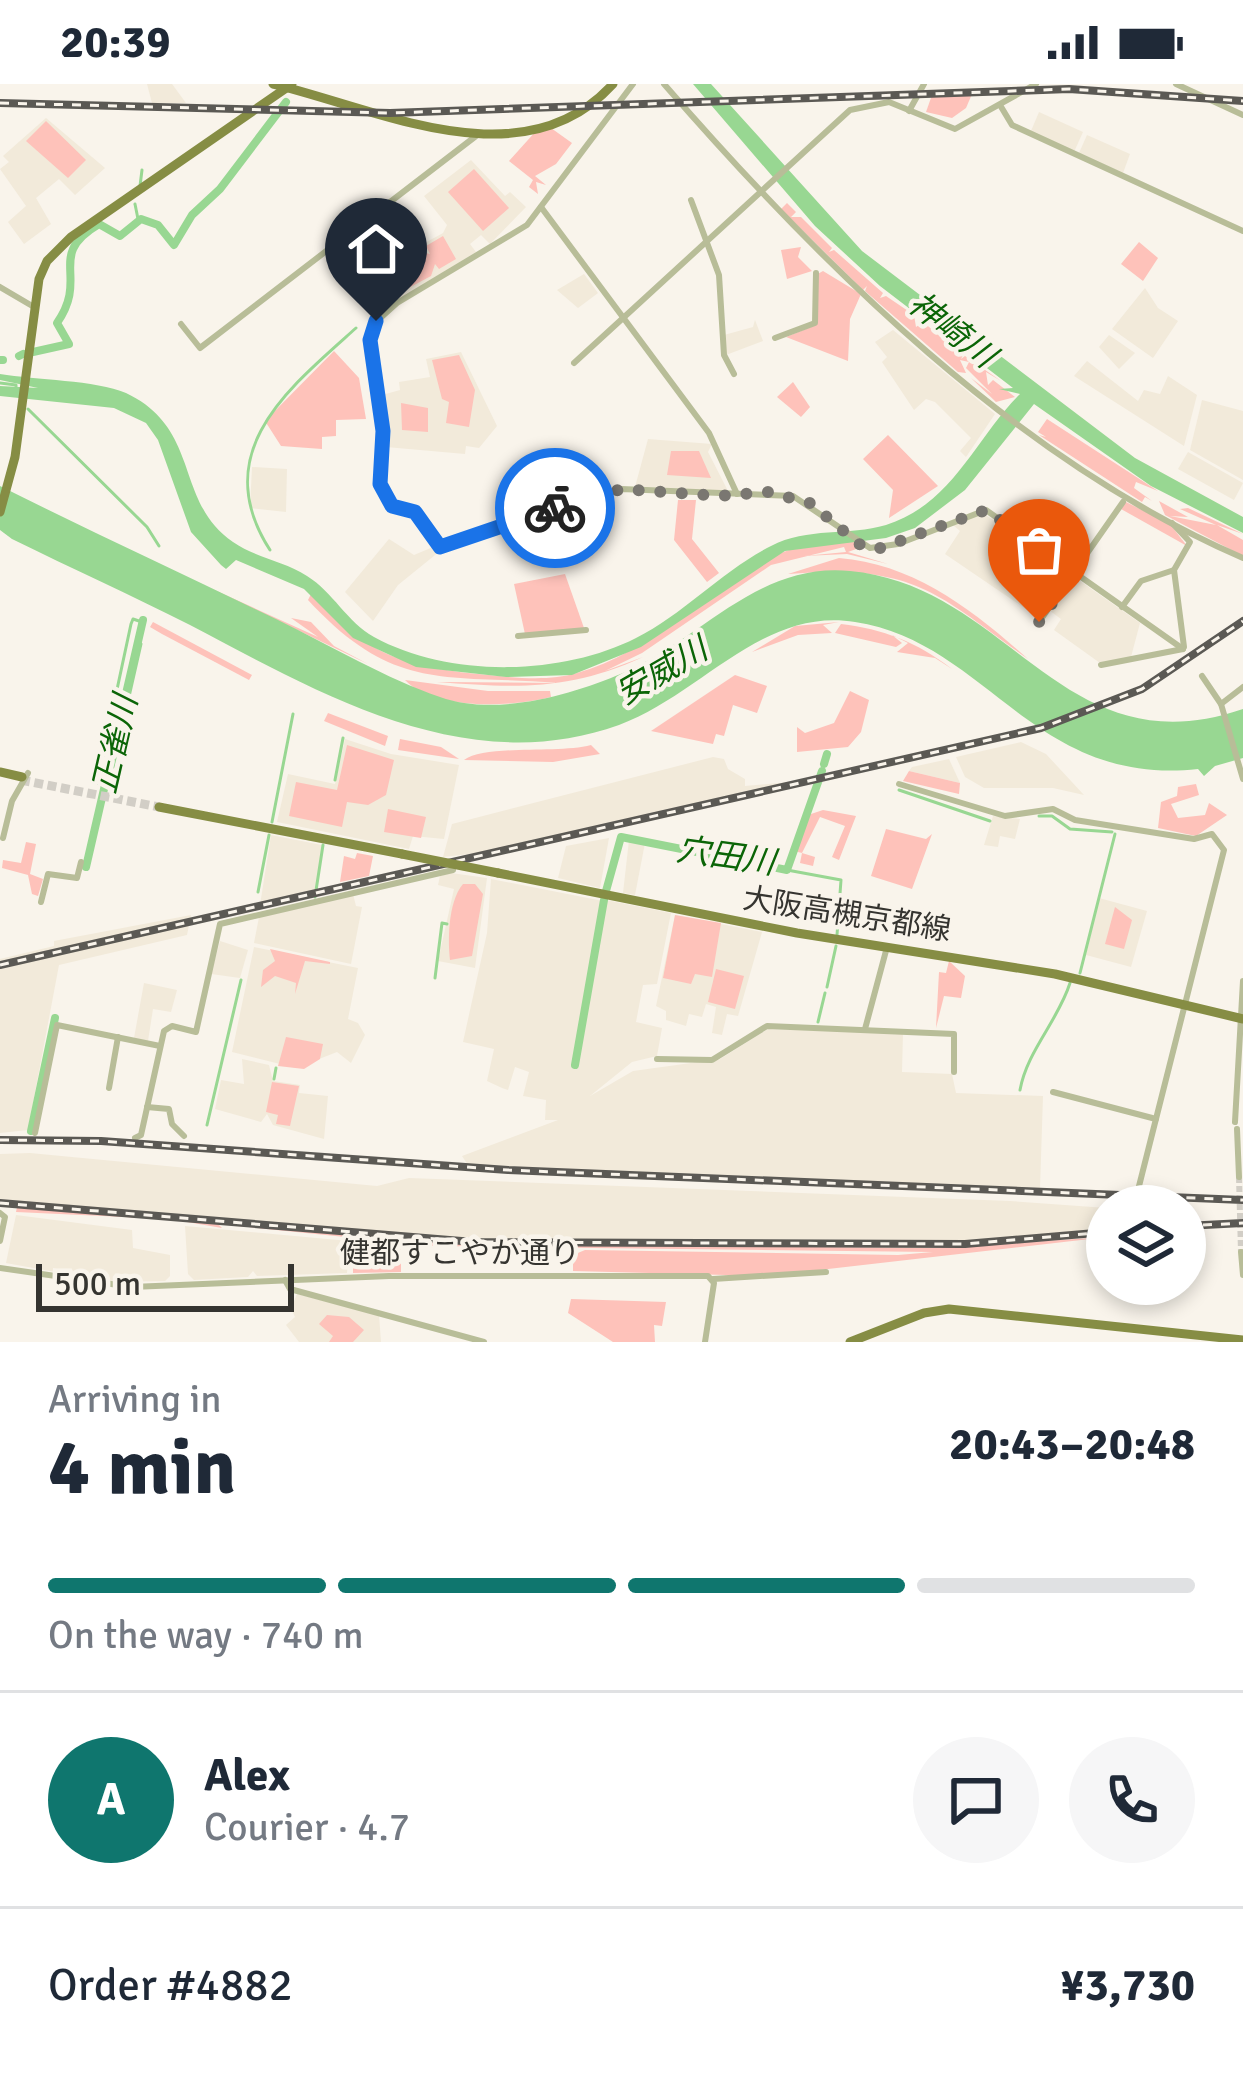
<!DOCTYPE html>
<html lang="en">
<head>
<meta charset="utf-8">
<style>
	:root { --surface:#fff; --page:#f6f6f7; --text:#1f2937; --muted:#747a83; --line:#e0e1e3; --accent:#0f766e }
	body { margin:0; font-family:Signika,"Noto Sans JP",sans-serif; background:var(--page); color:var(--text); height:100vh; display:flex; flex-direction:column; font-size:45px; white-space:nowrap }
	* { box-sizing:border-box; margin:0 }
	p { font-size:39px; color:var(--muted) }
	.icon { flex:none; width:66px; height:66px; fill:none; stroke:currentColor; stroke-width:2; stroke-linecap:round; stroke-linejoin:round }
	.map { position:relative; height:1258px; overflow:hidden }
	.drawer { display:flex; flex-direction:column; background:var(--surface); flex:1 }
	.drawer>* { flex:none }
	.tools { position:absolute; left:1086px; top:1101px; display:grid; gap:24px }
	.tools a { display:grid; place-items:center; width:120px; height:120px; border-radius:50%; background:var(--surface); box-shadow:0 6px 18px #0003; font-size:60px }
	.scale { position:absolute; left:36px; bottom:30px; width:258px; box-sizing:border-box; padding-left:12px; border:6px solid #353430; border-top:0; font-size:33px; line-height:42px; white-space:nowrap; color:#353430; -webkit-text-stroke:9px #f9f4eb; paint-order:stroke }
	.pin { position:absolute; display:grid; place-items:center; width:102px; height:102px; color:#fff; margin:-123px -51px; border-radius:50% 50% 50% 0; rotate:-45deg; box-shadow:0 0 12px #0007 }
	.pin .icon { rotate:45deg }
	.courier { position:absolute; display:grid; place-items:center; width:120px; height:120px; margin:-60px; border:9px solid #1a73e8; border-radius:50%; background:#fff; color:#222; box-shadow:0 3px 15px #0007 }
	.head em { font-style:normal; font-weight:700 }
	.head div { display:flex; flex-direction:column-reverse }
	.head { display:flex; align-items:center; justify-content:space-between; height:204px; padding:0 48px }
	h1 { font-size:78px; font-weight:700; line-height:90px }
	.bar { display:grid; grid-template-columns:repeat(4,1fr); gap:18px 12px; align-content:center; height:144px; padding:0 48px }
	.bar i { height:15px; border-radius:9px; background:var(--line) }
	.bar .selected { background:var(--accent) }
	.bar p { grid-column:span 4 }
	.line { display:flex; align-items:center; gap:30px; padding:0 48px; border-top:3px solid var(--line) }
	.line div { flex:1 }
	.round { display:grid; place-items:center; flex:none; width:126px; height:126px; border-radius:63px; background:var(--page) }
	.status { display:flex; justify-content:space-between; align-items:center; height:84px; padding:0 60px; background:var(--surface); direction:ltr }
	.status svg { height:33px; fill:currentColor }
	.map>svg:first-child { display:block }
	.built { fill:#f2eada }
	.green { fill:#fec2ba }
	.water { fill:#98d792 }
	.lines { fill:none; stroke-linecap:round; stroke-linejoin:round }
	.stream { stroke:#98d792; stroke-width:3 }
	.river { stroke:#98d792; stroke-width:8 }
	.minor-tunnel { stroke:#d2cec6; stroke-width:6; stroke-dasharray:6 3; stroke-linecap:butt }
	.major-tunnel { stroke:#d2cec6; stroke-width:9; stroke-dasharray:9 4.5; stroke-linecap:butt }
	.minor { stroke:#b8bd98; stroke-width:6 }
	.major { stroke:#868d44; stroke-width:9 }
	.rail-casing { stroke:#5b5954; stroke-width:8 }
	.rail { stroke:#f9f4eb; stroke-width:3; stroke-dasharray:9; stroke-linecap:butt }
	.major-bridge { stroke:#868d44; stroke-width:9 }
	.done { stroke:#7a7771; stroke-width:12; stroke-dasharray:0 21.6 }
	.route { stroke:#1a73e8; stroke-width:15 }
	.labels { text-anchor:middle; stroke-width:9; stroke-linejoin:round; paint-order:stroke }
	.street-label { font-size:30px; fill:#353430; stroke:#f9f4eb }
	.water-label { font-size:33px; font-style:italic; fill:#0b6507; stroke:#f9f4eb }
</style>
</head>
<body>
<div class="status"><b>20:39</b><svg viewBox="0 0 49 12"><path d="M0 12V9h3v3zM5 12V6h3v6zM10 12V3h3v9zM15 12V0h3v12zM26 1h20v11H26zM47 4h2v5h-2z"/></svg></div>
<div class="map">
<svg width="1243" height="1258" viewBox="0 0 1243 1258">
	<rect width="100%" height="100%" fill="#f9f4eb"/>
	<g class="built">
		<path d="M147 0H172L186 19H152Z"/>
		<path d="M1039 28 1083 48 1074 68 1031 47Z"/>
		<path d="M46 34 105 84 75 111 59 95 36 114 51 140 24 160 8 138 26 122 0 85 9 78 3 72Z"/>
		<path d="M1087 51 1130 70 1123 89 1079 69Z"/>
		<path d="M471 76 505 112 510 108 526 123 490 160 481 151 470 160 476 168 394 218 370 189 443 149 447 141 424 112Z"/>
		<path d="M584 190 598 209 578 224 557 206Z"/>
		<path d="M1145 204 1158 224 1178 237 1153 274 1112 245Z"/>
		<path d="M755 236 763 257 726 271 724 251 753 243Z"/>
		<path d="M893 246 995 330 966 373 960 367 971 354 935 318 926 315 914 326 882 278 887 273 875 258Z"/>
		<path d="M1109 251 1135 269 1119 285 1099 263Z"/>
		<path d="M461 268 497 342 479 364 466 362 465 370 386 363 382 311 400 306 399 298 430 293 426 275Z"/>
		<path d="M1087 277 1138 317 1144 306 1160 310 1168 292 1197 311 1184 362 1074 292Z"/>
		<path d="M1202 316 1243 327V396L1190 366Z"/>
		<path d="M648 355 712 360 708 368 728 407 635 403Z"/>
		<path d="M1188 368 1243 399 1234 416 1178 385Z"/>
		<path d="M252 383 287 385 286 428 250 424Z"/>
		<path d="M983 429 1071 489 1039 534 945 470 960 447 953 441Z"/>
		<path d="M389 455 414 471 433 463 440 467 398 501 373 537 345 508Z"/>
		<path d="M1073 492 1140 539 1131 573 1100 579 1054 546 1061 535 1049 526Z"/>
		<path d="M345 655 391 670 459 681 444 755 413 752 409 765 277 738 288 690 335 700Z"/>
		<path d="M1021 658 1046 670 1084 711 1053 704H984L965 693 956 673Z"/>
		<path d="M713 673 724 675 728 685 745 695V702L802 697 489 768 443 773 452 740Z"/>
		<path d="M949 675 960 699 909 687 912 683Z"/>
		<path d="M993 732 1020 735 1015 755 1000 752 998 763 984 761Z"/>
		<path d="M271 751 322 761 315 808 260 821Z"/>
		<path d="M609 754 600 804 558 794 566 762Z"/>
		<path d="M629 756 645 759 635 811 623 809Z"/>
		<path d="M451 789 487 794 475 884 438 877 454 805 438 801 440 792Z"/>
		<path d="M491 795 603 817 575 981 606 816 671 829 657 900 643 901 636 938 662 944 657 972 632 978 590 1012 633 987 720 975 768 945 903 949 902 988 952 990 956 1009 1043 1012 1040 1105 468 1081 462 1072 558 1036H545L546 1016 523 1012 529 988 515 983 508 1006 502 1004 487 997 494 965 463 958 487 849Z"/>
		<path d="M353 810 356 822 362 823 351 880 254 859 259 833Z"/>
		<path d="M1099 814 1147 827 1131 883 1086 871Z"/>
		<path d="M191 831 187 851 59 881 28 1046 0 1049V875L54 862V857Z"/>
		<path d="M675 831 762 848 738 932 727 930 722 951 712 949 716 923 706 920 702 933 689 930 686 942 666 936V927L656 922Z"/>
		<path d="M220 857 248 866 240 894 211 890Z"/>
		<path d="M254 863 358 884 348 935 358 939 365 951 351 979 337 968 296 984 232 968Z"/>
		<path d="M144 899 177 906 171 928 153 925 148 957 134 954Z"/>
		<path d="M242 975 269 981 273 997 300 1001 299 1009 328 1012 324 1055 273 1041 267 1030 261 1038 215 1025 221 996 244 1000Z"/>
		<path d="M30 1069 377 1102 409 1094 1010 1117 1107 1124V1150L931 1164 461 1160 0 1121V1070Z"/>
		<path d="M16 1131 132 1146 133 1164 170 1171V1192L165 1197 110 1198 6 1179Z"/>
		<path d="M185 1142 349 1157 347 1189 257 1192 253 1187 248 1193 194 1196 188 1190Z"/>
		<path d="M297 1210 379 1231 381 1258H299L286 1241 295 1233 291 1224Z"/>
	</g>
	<g class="green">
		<path d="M972 10 966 24 952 34 926 28 932 11Z"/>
		<path d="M46 37 86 76 68 94 26 57Z"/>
		<path d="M551 44 572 59 556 80 535 92 546 101 536 98 538 110 529 103 533 96 509 77 536 47Z"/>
		<path d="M474 85 509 124 483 147 448 108Z"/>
		<path d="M787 119 796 128 791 133H801L832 164 829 168 834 166 883 209 880 214 886 212 914 231 916 243 923 238 963 271 961 275 965 272 1001 297 986 288 988 301 993 296 1015 313 996 318 971 294 992 310 966 284 969 278 960 276 966 289 958 288 865 207 867 202 863 206 781 125Z"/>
		<path d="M443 152 456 175 439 185 435 180 431 192 403 207 385 200 387 183 417 167 430 170 426 162Z"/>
		<path d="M1139 158 1158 174 1143 197 1121 180Z"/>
		<path d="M801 163 798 173 812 187 787 195 781 166Z"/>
		<path d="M823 187 861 210 850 235 848 277 786 253 816 241V191Z"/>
		<path d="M334 267 359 294 366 335 336 336V352L322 353V365L281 362 265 337Z"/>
		<path d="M459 271 475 306 469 343 446 339 449 318 442 315 432 276Z"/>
		<path d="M793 298 810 323 801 333 777 313Z"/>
		<path d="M401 319 428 324V348L402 346Z"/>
		<path d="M1047 335 1158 407 1136 398 1134 404 1152 417 1145 413 1142 418 1039 351 1046 353 1038 348Z"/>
		<path d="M888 351 938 402 889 434 893 406 863 375Z"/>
		<path d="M671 367H699L711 394 667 391Z"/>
		<path d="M678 416H696L692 455 719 489 707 498 674 456Z"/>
		<path d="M1159 417 1188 433 1170 432 1216 441 1180 425 1188 424 1243 450 1217 441 1243 456V472L1165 431Z"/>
		<path d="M1126 418 1170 440 1187 462 1121 425Z"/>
		<path d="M853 457 859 464 848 468 888 480 847 470 804 472 846 468 844 463 771 481 642 569 605 587 643 573C569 607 516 604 437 598L558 599C444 590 394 609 308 516L311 510C362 565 394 580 468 589 502 592 544 599 577 589 657 566 708 502 781 469 804 459 829 459 853 457Z"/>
		<path d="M839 474C914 480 973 526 1028 575 939 512 917 479 788 490Z"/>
		<path d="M565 490 584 544 525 550 514 500Z"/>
		<path d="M208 503 318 553 291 534 311 538 334 562 368 580Z"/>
		<path d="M153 538 252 591 249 596 162 550 150 543Z"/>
		<path d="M839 538 823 541 832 549 798 551 752 568 795 542Z"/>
		<path d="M841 540C883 545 917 558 952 585L935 574 897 568 908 559 892 551 902 559 896 563 835 549Z"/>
		<path d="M735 591 767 602 757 629 733 621 724 652 716 650 713 660 651 647Z"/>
		<path d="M405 596 488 607H550L551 613C513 623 434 627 405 596Z"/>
		<path d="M850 607 869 616 861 648 848 663 797 668V643L805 649 834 639Z"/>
		<path d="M328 629 388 652 385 662 324 637Z"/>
		<path d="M400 655 441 663 459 675 398 666Z"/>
		<path d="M347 661 394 676 386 711 368 721 347 718 342 743 289 732 296 698 337 706Z"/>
		<path d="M591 661 600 670 553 678 464 676C485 660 557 670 591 661Z"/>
		<path d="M909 687 960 699 959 710 903 697Z"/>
		<path d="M1196 700 1199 711 1171 720 1178 734 1205 731 1209 719 1227 731 1196 752 1158 744 1161 718 1177 712 1178 703Z"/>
		<path d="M388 725 426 733 421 754 384 748Z"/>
		<path d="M823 726 856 732 839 776 832 773 845 742 820 733 802 769 815 773 813 782 800 779 802 769 794 767 805 732Z"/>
		<path d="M886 745 926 755 932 750 912 805 871 792Z"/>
		<path d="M26 758 36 760 30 790 43 795 38 812 32 810 28 791 2 784 3 776 21 779Z"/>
		<path d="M357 769 373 772 369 792 340 798 344 772 355 775Z"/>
		<path d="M463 800H475L483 810 472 872 450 876C448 860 447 819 463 800Z"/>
		<path d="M1115 823 1132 836 1124 865 1105 860Z"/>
		<path d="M675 831 721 839 712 893 695 890 691 900 663 894Z"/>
		<path d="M270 865 330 878V880L305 877 295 910 296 899 275 892 261 903 263 886 275 877Z"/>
		<path d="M949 877 965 892 961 914 944 912 936 944 939 888 946 889Z"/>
		<path d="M716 885 744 892 735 925 708 918Z"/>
		<path d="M286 953 323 960 320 975 304 985 278 982Z"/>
		<path d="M272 998 299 1002 290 1042 276 1040 278 1031 266 1028Z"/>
		<path d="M17 1123 146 1131V1134L16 1128Z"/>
		<path d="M152 1132 461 1160 931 1164 1107 1153 767 1192 573 1187V1171L585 1166 898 1171 933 1168 434 1162 218 1140 222 1144Z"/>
		<path d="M353 1156 433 1164 401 1162V1188L353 1189Z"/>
		<path d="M571 1215 666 1218 662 1242 654 1241 655 1258H613L568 1229Z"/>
		<path d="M327 1231 349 1233 364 1246 353 1258H329L333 1252 319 1240Z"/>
	</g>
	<g class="water">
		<path d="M693 0H711L862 167 1135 374 1243 433V449L1151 402 1034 320 965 406 915 444 886 454 785 467 641 563 572 591 506 593 416 583 353 554 304 505 236 476 226 485 221 481 191 448 158 356 146 339 114 324 0 312V302L38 304 0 296V290C35 296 96 296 126 309 202 345 174 418 233 458 256 474 284 477 307 492 333 508 347 538 374 553 449 594 561 592 636 554 684 530 723 486 771 462 807 443 849 452 886 441 953 420 976 353 1020 310L999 305 1013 304 880 202 815 142Z"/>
		<path d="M0 402C92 448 187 492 278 536 331 562 387 595 440 613 496 633 571 611 623 589 701 556 757 478 850 487 1011 502 1062 687 1243 625V674L1215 682 1204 692 1198 685C1033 703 987 558 855 538 762 523 701 611 619 641 466 696 320 609 190 541 131 511 73 485 12 455L0 446Z"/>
	</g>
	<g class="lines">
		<g class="stream">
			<path d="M140 102 142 86"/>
			<path d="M135 120 138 135"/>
			<path d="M0 299 16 301V307"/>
			<path d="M28 325 147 443 159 462"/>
			<path d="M270 466C207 368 289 304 356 244"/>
			<path d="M113 683 141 560"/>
			<path d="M335 696 343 654"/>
			<path d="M97 699 131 540 133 535 142 538"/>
			<path d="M899 706 990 737"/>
			<path d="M1039 732H1052L1070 745 1112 748"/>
			<path d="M272 738 293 630"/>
			<path d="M787 786 841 796 837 851"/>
			<path d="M258 808 269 751"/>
			<path d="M315 813 323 761"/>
			<path d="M1080 889 1115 750"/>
			<path d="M435 894 442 839 447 840"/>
			<path d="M827 903 836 862"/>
			<path d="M818 938 825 909"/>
			<path d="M274 995 276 984"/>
			<path d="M1020 1006C1027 967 1058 937 1070 899"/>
			<path d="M207 1041 241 896"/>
		</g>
		<g class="river">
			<path d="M33 268 69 260 57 239C90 192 45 172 99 140L120 152 141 135 158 141 174 161 192 131 220 105 286 18"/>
			<path d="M19 272 23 270"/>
			<path d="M0 276H3"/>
			<path d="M824 680 827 670"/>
			<path d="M86 783 143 536"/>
			<path d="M606 807 621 753 787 786 822 687"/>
			<path d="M575 981 604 816"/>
			<path d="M31 1047 55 934"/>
		</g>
		<path class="minor-tunnel" d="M1239 1093 1241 1168"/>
		<path class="major-tunnel" d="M21 696 159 723"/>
		<g class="minor">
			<path d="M633 0 527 141 397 219 377 237 370 256 383 347 380 400 391 422 415 428 440 463 621 405 793 412 870 464 898 460 986 426 1183 565"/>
			<path d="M664 0C822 182 1018 377 1243 474"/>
			<path d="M1176 0 1243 31"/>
			<path d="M1000 21 1012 41 1243 147"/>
			<path d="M909 27 924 0"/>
			<path d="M691 116 719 191 724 271 734 290"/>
			<path d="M541 123 709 349 737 410"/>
			<path d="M0 203 34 223"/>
			<path d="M181 240 200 264 476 52"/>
			<path d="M775 254 815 239 816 189"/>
			<path d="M574 279 850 26 889 18 955 45 1036 0"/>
			<path d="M1172 439 1190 458 1174 486 1184 563"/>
			<path d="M1122 523 1141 497 1174 486"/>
			<path d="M1039 538 1123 418"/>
			<path d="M518 552 586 546"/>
			<path d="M1101 581 1183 565"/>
			<path d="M1202 592 1221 620 1243 695"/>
			<path d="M1221 620 1243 603"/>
			<path d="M899 700 1005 732 1053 725 1075 736 1194 755 1212 750 1224 766 1137 1110"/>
			<path d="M3 754 12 717 28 689"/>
			<path d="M41 818 48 790 77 794 81 778"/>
			<path d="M865 945 887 863"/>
			<path d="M657 975 712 976 767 942 954 950V988"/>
			<path d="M109 1004 118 953"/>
			<path d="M1053 1008 1156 1035"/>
			<path d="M147 1023 169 1025 172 1040 184 1052"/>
			<path d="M1235 1038 1243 897"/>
			<path d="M1237 1045 1239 1093"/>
			<path d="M35 1049 57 941 160 962"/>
			<path d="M135 1054 141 1051 164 947 172 942 196 948 220 840 453 786"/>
			<path d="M0 1129 5 1133 0 1157"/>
			<path d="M1241 1168 1243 1191"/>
			<path d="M0 1184 132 1203 389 1192H708L714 1199 705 1258"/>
			<path d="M713 1195 826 1188"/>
			<path d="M285 1196 290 1205 484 1258"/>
		</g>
		<g class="major">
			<path d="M273 0C379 25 523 99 613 0"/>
			<path d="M0 428 15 373 39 195 47 177 71 153 292 0"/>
			<path d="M0 688 22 693"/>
			<path d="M159 723 402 770"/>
			<path d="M498 789 797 849 1055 890 1243 935"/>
			<path d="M850 1258 924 1229 949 1225 1243 1256"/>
		</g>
		<g class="rail-casing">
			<g id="rail">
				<path d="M0 19 390 29 1069 5 1243 17"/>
				<path d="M0 881 1041 644 1142 605 1243 537"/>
				<path d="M0 1056 101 1057 508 1086 1243 1116"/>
				<path d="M0 1119 474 1158 965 1160 1107 1148"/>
				<path d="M1185 1142 1243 1139"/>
			</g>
		</g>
		<use href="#rail" class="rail"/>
		<path class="major-bridge" d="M402 770 498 789"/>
	</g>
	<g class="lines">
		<path class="done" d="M555 424 622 405 719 412 768 408 810 419 863 463 880 464 986 426 1074 488 1039 538"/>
		<path class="route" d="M376 237 370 256 383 347 380 400 392 422 415 428 440 463 555 424"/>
	</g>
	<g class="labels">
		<g class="street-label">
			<text transform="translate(847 830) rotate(9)" y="10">大阪高槻京都線</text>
			<text x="460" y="1179">健都すこやか通り</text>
		</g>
		<g class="water-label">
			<text transform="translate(953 245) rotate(38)" y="12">神崎川</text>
			<text transform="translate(661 586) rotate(-30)" y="12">安威川</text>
			<text transform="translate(114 660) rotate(-77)" y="12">正雀川</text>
			<text transform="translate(726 771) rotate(8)" y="12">穴田川</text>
		</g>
	</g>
</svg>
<div class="tools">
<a><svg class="icon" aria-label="layers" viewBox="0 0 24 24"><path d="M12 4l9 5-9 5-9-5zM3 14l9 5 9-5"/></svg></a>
</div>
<div class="scale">500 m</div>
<div class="pin" style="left:1039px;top:538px;background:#ea580c"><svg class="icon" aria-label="bag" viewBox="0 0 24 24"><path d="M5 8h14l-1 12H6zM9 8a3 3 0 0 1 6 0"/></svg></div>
<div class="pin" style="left:376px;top:237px;background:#1f2937"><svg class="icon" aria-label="home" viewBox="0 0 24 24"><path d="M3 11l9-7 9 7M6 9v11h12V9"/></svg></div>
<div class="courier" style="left:555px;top:424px"><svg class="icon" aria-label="bike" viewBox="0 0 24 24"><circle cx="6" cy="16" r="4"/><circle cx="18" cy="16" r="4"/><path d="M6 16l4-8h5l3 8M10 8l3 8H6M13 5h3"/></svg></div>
</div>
<section class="drawer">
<div class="head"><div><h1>4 min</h1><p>Arriving in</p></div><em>20:43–20:48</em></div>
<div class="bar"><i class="selected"></i><i class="selected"></i><i class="selected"></i><i></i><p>On the way · 740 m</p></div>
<div class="line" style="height:216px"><b class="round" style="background:var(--accent);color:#fff">A</b><div><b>Alex</b><p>Courier · 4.7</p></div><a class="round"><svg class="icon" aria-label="chat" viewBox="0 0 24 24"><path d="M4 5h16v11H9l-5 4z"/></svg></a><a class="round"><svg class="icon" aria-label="phone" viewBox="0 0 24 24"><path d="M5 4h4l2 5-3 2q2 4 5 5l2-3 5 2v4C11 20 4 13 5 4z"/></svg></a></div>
<div class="line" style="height:156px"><div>Order #4882</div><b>¥3,730</b></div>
</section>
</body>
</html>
